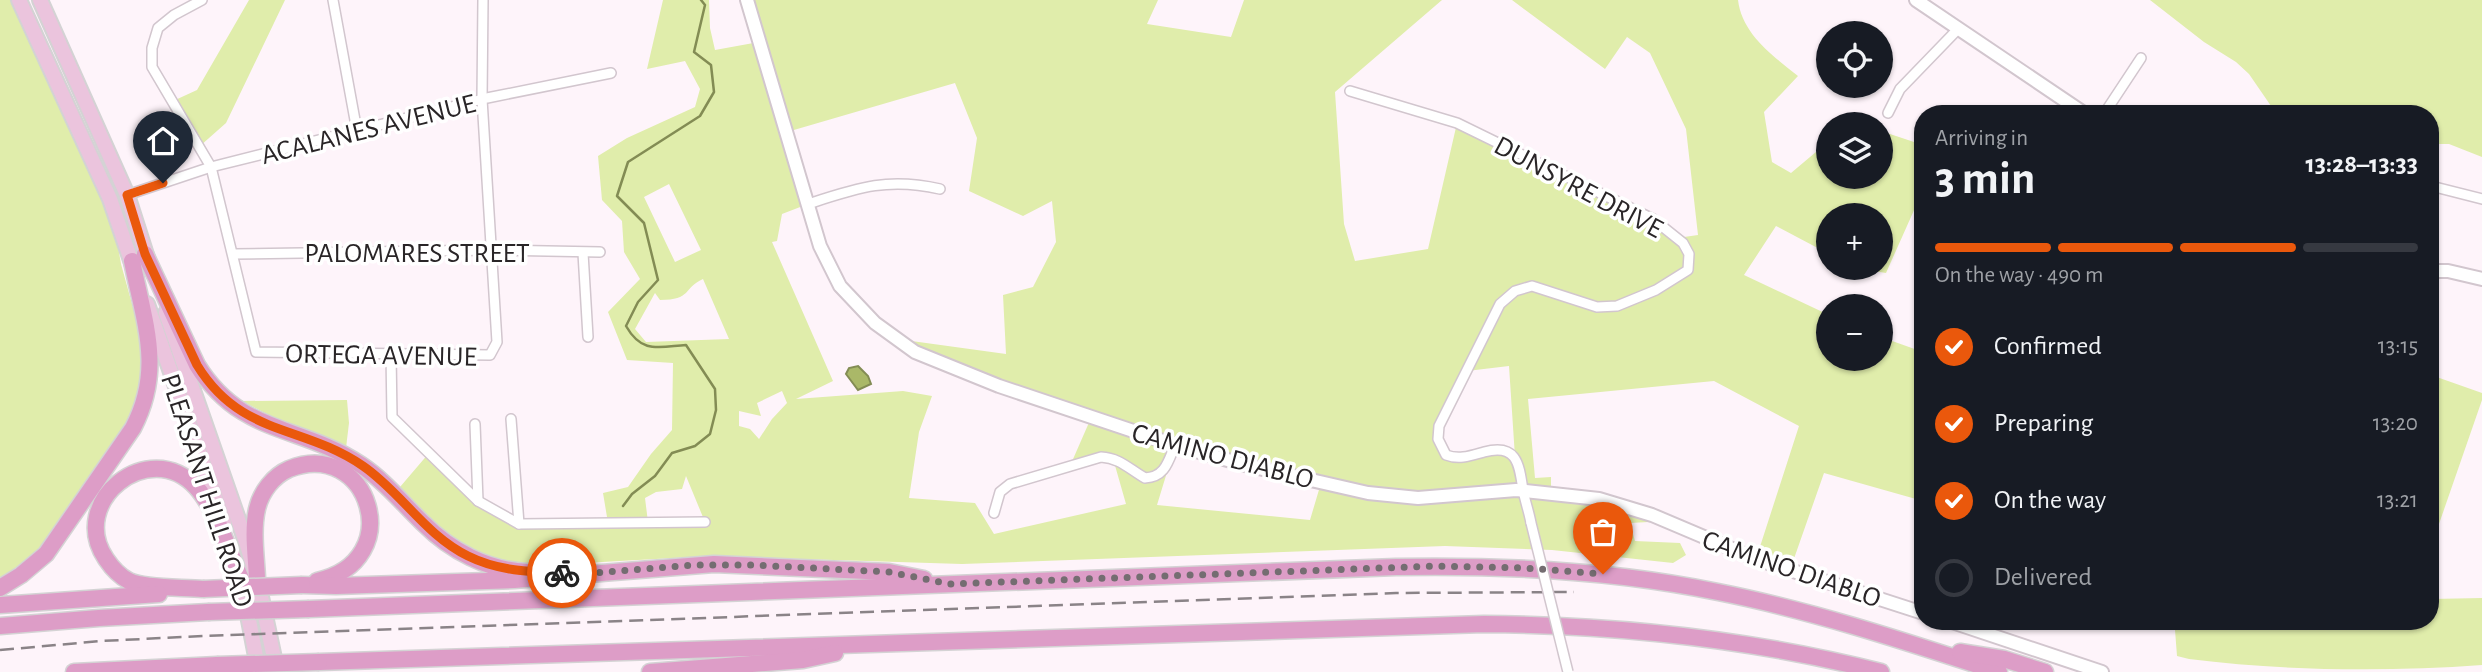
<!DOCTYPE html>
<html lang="en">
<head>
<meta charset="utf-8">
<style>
	:root { --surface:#171b24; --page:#20242c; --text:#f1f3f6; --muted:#9ea1a6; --line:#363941; --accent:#ea580c }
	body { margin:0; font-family:"Alegreya Sans",sans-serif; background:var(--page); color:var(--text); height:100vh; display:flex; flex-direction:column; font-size:26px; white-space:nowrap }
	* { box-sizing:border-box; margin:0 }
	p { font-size:23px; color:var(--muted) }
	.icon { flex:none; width:38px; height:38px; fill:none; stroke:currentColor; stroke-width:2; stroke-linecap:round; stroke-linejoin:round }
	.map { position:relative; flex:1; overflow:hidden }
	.panel { position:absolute; left:1914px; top:105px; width:525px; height:525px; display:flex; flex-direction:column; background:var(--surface); border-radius:28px; box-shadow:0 2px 5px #0004 }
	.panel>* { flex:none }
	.tools { position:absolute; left:1816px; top:21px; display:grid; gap:14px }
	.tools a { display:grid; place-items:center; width:77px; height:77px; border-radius:50%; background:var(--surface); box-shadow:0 2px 5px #0004; font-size:35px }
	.pin { position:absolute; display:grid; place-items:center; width:60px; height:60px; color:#fff; margin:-72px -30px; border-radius:50% 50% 50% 0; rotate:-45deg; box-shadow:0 0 7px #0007 }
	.pin .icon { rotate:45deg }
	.courier { position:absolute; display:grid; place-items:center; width:70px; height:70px; margin:-35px; border:5px solid #ea580c; border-radius:50%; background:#fff; color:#222; box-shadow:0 2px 9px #0007 }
	.overview em { font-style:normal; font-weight:700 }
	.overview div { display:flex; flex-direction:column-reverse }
	.overview { display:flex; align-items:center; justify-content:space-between; height:119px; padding:0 21px }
	h1 { font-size:46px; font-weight:700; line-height:52px }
	.bar { display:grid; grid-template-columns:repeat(4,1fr); gap:10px 7px; align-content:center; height:84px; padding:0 21px }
	.bar i { height:9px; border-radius:5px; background:var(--line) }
	.bar .on { background:var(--accent) }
	.bar p { grid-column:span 4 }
	ol { padding:0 21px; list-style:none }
	li { display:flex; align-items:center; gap:21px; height:77px }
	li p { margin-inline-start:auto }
	li .icon { padding:7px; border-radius:50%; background:var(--accent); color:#fff; stroke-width:4 }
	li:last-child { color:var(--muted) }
	li i { width:38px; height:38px; border:4px solid var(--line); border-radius:50% }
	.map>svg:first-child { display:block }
	.green { fill:#e0edab; fill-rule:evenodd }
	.water { fill:#aab868; stroke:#838c54; stroke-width:2 }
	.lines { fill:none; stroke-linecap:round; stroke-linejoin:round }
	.stream { stroke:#838c54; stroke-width:2.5 }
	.street-casing { stroke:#d2c6ce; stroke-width:12 }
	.secondary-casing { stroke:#d2c6ce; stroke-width:16 }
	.primary-casing { stroke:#d4d3d4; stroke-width:18 }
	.highway-casing { stroke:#d4d3d4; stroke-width:19 }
	.street { stroke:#fff; stroke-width:9 }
	.secondary { stroke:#fff; stroke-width:12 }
	.primary { stroke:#ebc4dd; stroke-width:14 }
	.highway { stroke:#dd9dc7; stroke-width:16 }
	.rail { stroke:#8a8387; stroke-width:2.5; stroke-dasharray:14 7; stroke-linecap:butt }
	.street-bridge-casing { stroke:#d2c6ce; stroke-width:12; stroke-linecap:butt }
	.highway-bridge-casing { stroke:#d4d3d4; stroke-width:19; stroke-linecap:butt }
	.street-bridge { stroke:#fff; stroke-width:9 }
	.highway-bridge { stroke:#dd9dc7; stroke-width:16 }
	.done { stroke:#746d71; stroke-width:7; stroke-dasharray:0 12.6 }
	.route { stroke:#ea580c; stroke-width:9 }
	.labels { text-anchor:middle; stroke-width:7; stroke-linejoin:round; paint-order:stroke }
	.street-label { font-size:28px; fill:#292527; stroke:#fff }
</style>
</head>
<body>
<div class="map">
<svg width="2482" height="672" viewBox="0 0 2482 672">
	<rect width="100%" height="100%" fill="#fef4fa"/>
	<g class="green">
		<path d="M0 0H19L110 199 121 264 140 333 143 383 132 415 52 535 31 557 0 579Z"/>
		<path d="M249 0H285L226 123 200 146 173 101 197 90Z"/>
		<path d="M663 0H709L710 28 715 50 759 42 747 0H1158L1147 24 1231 37 1244 0H1442L1335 92 1344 224 1355 261 1428 249 1457 123 1653 219 1677 238 1698 235 1686 129 1650 53 1627 37 1605 69 1512 0H1738C1742 34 1773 56 1798 76L1764 112 1772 162 1791 173 1829 141V177H1881V131L1923 145V190L1886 273 1856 268H1881V215H1829V254L1776 226 1744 275 1829 315V359H1881V337L1923 352V501L1824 473 1790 570 1756 559 1799 426 1714 381 1528 399 1535 478 1551 477V494L1667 521 1630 523 1635 541 1680 543 1686 555 1673 563 1552 550 1445 546 962 564 709 556 531 566 499 562 455 541 425 515 400 487 429 453 478 501 519 524 608 523 603 493 628 487 651 454 672 430 673 363 627 360 608 312 640 279 624 252 622 221 602 200 598 156 627 138 695 107 700 89 685 61 647 69ZM955 83 977 138 969 191 1023 216 1052 201 1056 242 1033 287 1003 295 1006 354 897 339 1091 418 1070 466 1101 457 1114 462 1126 504 994 534 975 503 909 498 919 432 932 396 903 391 796 399 833 381 772 242 777 241 782 214 808 204 787 132ZM669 184 701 250 675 262 644 197ZM703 279 729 339 646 342 635 329 655 293 660 300C692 300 683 288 703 279ZM1509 366 1515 457 1510 452 1446 455 1439 426 1467 371ZM782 391 787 403 772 419 759 439 750 429 739 426V411L761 416 757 403ZM1175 446 1321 483 1310 520 1157 505ZM686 476 705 522H648L645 498 656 492 682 489Z"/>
		<path d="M2150 0H2482V157L2449 144H2431V114H2286L2271 106 2249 74 2236 62 2204 42Z"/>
		<path d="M2431 375 2482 393V400L2431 547V467L2437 448 2431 440Z"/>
		<path d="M347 400 349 423 346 448 269 415 242 401Z"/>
		<path d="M2482 598V665C2385 672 2285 671 2189 659L2177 656 2175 630 2155 621H2431V599Z"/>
	</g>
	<path class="water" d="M858 366 868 376 871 384 858 390 846 374 849 368Z"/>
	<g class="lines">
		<path class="stream" d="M623 506 632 494 655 476 672 453 695 446 710 434 716 410 715 389 686 345C658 347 642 354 626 326L638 302 658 280 644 223 617 196 628 162 700 116 714 92 711 65 694 52 705 5 701 0"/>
		<g class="street-casing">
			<g id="street">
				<path d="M202 0 174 15 158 28 152 48V67L211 167 256 352 490 355 497 342 482 99 483 0"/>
				<path d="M333 0 357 131"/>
				<path d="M1350 91 1457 123 1653 219 1683 243 1689 254 1688 270 1656 290 1617 306 1597 307 1532 286 1515 291 1500 304 1439 426 1438 439 1446 455C1459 460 1470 456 1484 452 1517 443 1519 464 1523 490 1525 501 1529 512 1531 523"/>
				<path d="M1888 113 1900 89 1958 29"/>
				<path d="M2104 114 2141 58"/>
				<path d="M2431 186 2482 199"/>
				<path d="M127 195 211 167 487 98 611 73"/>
				<path d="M808 204C857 188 887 177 940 189"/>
				<path d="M583 253 588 337"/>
				<path d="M234 254 493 250 600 252"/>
				<path d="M391 354 392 417 478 501 519 524 705 522"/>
				<path d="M511 419 519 524"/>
				<path d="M475 424 478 501"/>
				<path d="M994 513 1000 492 1010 484 1101 457C1120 458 1129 469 1145 478 1165 477 1168 462 1175 445"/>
			</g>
		</g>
		<g class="secondary-casing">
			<g id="secondary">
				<path d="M747 0 820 246 840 286 875 323 915 352 999 386 1175 445 1245 465 1368 493 1418 498 1516 490 1599 499 1652 515 1756 559 1923 613"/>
				<path d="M1916 0 2085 114"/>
				<path d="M2431 271H2448L2482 279"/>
				<path d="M1949 621 2102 672"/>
			</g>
		</g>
		<g class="primary-casing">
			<g id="primary">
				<path d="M19 0 110 199 135 272"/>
				<path d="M40 0 127 195 149 264"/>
				<path d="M147 304 224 523"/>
				<path d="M166 313 246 542 257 578 277 672"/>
				<path d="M241 579 259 672"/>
			</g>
		</g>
		<g class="highway-casing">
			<g id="highway">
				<path d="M145 254 197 365C241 436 300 424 361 465 385 481 403 504 423 523 451 551 487 570 527 572"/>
				<path d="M257 578C256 556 252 531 257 509 261 492 273 476 289 469 369 437 409 561 317 581"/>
				<path d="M302 585 336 586 514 580 714 564 889 572 924 579"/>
				<path d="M0 588 21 575 46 554 133 428C164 369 144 322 132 261"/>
				<path d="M203 589C184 587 145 589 129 581 119 576 112 568 106 559 67 502 149 436 196 487 216 509 229 551 241 579"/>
				<path d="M0 605 159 594"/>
				<path d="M309 609 1396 567C1504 565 1612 570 1718 592 1814 611 1907 642 1999 672"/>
				<path d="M0 626 99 618 208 612"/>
				<path d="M1960 652 2004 659 2045 672"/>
				<path d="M319 662 1484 624C1617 625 1751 639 1881 672"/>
				<path d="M74 672 217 665"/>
				<path d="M650 672 803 660 835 653"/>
			</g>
		</g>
		<use href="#street" class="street"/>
		<use href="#secondary" class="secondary"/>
		<use href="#primary" class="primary"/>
		<use href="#highway" class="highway"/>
		<path class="rail" d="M0 650 101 641 204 636 1396 593 1574 592"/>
		<g class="street-bridge-casing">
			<path id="street-bridge" d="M1531 523 1568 672"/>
		</g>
		<g class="highway-bridge-casing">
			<g id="highway-bridge">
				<path d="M203 589 302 585"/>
				<path d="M208 612 309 609"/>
				<path d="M217 665 319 662"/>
			</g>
		</g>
		<use href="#street-bridge" class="street-bridge"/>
		<use href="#highway-bridge" class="highway-bridge"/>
	</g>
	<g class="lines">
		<path class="done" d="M562 573 582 574 694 565H753L889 572 950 584 1436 566 1525 568 1603 574"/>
		<path class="route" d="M163 183 127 195 145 254 197 365C241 437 302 424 363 466 401 492 425 535 468 556 498 571 530 572 562 573"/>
	</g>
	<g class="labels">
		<g class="street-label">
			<text transform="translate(368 128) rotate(-14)" y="10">ACALANES AVENUE</text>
			<text transform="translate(1579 186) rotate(28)" y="10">DUNSYRE DRIVE</text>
			<text x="417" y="262">PALOMARES STREET</text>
			<text transform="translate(381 354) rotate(1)" y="10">ORTEGA AVENUE</text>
			<text transform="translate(1223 455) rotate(15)" y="10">CAMINO DIABLO</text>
			<text transform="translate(208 490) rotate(72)" y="10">PLEASANT HILL ROAD</text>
			<text transform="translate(1792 568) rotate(19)" y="10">CAMINO DIABLO</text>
		</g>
	</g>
</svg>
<div class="tools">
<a><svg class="icon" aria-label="locate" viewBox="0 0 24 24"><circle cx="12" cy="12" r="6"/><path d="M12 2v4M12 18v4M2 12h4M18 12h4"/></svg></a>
<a><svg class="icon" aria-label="layers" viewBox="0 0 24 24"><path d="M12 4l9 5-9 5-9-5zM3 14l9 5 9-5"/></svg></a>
<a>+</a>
<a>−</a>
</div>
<div class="pin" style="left:1603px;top:574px;background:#ea580c"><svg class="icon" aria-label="bag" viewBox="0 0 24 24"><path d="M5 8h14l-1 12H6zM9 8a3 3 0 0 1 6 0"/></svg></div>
<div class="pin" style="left:163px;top:183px;background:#1f2937"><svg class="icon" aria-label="home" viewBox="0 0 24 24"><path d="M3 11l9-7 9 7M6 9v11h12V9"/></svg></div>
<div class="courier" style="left:562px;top:573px"><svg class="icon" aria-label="bike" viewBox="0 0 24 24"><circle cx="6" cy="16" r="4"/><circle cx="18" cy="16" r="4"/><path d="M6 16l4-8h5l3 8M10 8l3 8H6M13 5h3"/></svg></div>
<section class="panel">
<div class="overview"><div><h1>3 min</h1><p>Arriving in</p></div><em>13:28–13:33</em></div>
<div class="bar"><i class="on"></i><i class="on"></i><i class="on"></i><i></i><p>On the way · 490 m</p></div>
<ol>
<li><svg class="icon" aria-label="check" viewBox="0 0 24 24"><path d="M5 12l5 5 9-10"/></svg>Confirmed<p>13:15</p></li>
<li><svg class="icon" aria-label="check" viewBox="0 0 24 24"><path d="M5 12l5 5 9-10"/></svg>Preparing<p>13:20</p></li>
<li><svg class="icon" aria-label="check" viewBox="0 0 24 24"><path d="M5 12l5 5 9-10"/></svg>On the way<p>13:21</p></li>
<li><i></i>Delivered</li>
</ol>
</section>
</div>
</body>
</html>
